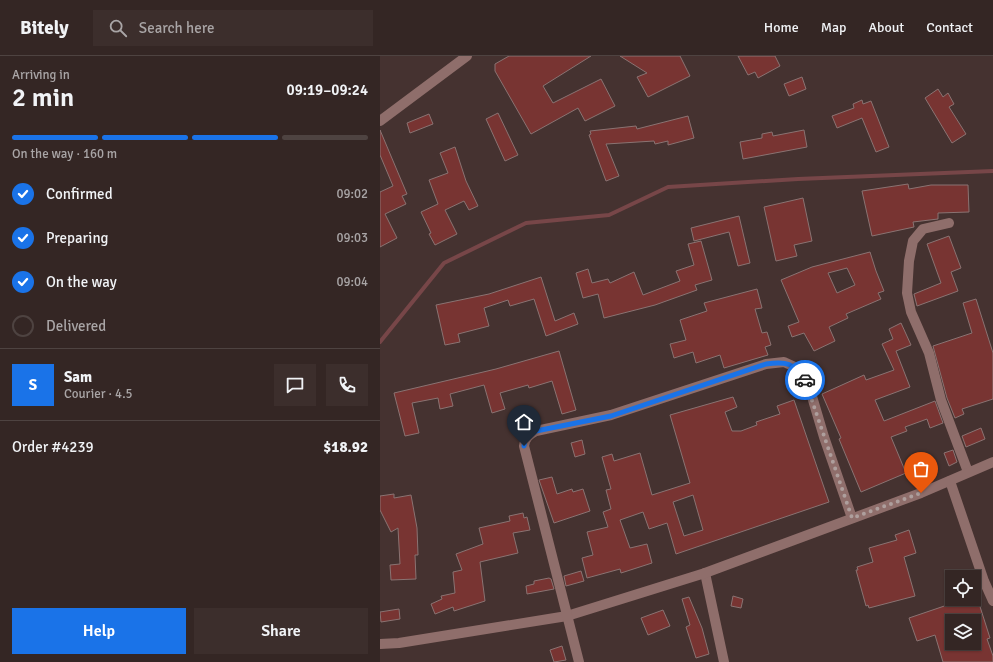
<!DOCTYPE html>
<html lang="en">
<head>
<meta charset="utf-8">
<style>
	:root { --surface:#342624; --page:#3c2e2c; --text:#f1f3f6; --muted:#a9a5a6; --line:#4e4341; --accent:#1a73e8 }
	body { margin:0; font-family:Signika,sans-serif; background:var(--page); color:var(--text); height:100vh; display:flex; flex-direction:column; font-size:15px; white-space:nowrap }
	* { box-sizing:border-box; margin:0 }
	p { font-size:13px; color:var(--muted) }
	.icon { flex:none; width:22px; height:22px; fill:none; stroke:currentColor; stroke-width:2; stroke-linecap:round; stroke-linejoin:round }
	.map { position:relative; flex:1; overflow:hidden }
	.drawer { display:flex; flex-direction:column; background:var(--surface); width:380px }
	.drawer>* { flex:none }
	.controls { position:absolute; left:565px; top:514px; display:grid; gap:8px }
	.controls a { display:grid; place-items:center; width:36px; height:36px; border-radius:0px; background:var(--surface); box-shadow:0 1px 3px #0004,0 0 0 1px var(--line); font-size:20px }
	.pin { position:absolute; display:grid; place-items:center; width:34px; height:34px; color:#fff; margin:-41px -17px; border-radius:50% 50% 50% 0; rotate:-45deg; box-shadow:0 0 4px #0007 }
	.pin .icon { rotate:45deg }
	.courier { position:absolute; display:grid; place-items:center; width:40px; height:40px; margin:-20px; border:3px solid #1a73e8; border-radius:50%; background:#fff; color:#222; box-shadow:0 1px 5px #0007 }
	.overview em { font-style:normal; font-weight:600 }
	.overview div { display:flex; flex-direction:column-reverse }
	.overview { display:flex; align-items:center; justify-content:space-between; height:68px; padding:0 12px }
	h1 { font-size:26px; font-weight:600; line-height:30px }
	.bar { display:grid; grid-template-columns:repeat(4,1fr); gap:6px 4px; align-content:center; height:48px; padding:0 12px }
	.bar i { height:5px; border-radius:3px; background:var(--line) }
	.bar .on { background:var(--accent) }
	.bar p { grid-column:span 4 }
	.line { display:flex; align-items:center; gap:10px; padding:0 12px; border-top:1px solid var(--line) }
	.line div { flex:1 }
	.round { display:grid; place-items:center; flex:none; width:42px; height:42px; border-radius:0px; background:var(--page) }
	ol { padding:0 12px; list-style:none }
	li { display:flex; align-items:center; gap:12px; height:44px }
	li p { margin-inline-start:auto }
	li .icon { padding:4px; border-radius:50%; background:var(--accent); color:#fff; stroke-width:4 }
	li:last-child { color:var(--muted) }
	li i { width:22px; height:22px; border:2px solid var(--line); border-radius:50% }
	.button { display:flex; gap:8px; margin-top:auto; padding:8px 12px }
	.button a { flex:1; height:46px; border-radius:0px; background:var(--accent); color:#fff; font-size:16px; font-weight:600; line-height:46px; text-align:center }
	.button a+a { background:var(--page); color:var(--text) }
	header { display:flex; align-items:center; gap:24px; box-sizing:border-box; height:56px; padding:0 20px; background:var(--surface); border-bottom:1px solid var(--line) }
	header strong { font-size:19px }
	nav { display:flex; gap:22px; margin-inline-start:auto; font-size:14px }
	.search { width:280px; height:36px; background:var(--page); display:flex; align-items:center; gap:10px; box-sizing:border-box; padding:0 14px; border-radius:0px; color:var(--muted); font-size:15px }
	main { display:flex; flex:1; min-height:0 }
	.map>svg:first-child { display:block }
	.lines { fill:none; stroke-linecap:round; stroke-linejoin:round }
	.stream { stroke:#774648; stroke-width:4 }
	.building { fill:#783432; stroke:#8a7372; fill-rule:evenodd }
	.minor { stroke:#8f6e6b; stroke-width:10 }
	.done { stroke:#ae9f9d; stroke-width:4; stroke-dasharray:0 7.2 }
	.route { stroke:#1a73e8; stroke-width:5 }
</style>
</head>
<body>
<header>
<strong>Bitely</strong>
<div class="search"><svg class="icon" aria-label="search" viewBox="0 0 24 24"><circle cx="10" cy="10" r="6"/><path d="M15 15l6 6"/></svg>Search here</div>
<nav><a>Home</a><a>Map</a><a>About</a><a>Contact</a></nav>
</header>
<main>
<section class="drawer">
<div class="overview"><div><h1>2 min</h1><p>Arriving in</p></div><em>09:19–09:24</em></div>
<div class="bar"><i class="on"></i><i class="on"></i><i class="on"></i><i></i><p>On the way · 160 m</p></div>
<ol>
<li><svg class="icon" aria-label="check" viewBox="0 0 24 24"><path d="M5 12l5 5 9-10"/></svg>Confirmed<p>09:02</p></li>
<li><svg class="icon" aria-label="check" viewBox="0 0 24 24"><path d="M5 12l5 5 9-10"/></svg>Preparing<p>09:03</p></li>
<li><svg class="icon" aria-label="check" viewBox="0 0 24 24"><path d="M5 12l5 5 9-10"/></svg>On the way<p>09:04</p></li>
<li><i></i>Delivered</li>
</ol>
<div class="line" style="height:72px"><b class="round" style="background:var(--accent);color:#fff">S</b><div><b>Sam</b><p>Courier · 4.5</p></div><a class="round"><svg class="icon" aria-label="chat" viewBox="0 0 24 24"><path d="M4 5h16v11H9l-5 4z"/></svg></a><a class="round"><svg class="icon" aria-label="phone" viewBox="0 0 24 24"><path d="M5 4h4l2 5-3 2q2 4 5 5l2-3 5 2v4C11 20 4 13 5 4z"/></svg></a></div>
<div class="line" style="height:52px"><div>Order #4239</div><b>$18.92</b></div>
<div class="button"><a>Help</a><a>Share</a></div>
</section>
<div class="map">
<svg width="613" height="606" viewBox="0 0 613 606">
	<rect width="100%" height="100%" fill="#453230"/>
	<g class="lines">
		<path class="stream" d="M0 286 64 207 146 167 229 159 288 131 418 123 613 115"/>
	</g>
	<g class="building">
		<path d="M129 0H211L163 30 173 47 221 23 235 50 205 65 198 52 151 78 115 15V8Z"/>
		<path d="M240 0H300L310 20 268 41 257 21 267 17Z"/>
		<path d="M358 0H395L400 10 378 22 375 16 368 19Z"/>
		<path d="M422 21 426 33 409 40 404 28Z"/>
		<path d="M558 33 563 41 568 37 574 48 569 51 586 78 572 87 545 42Z"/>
		<path d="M482 44 483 48 491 45 509 91 496 96 482 62 457 72 452 60 474 52 473 48Z"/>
		<path d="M118 57 138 99 125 105 106 63Z"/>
		<path d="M49 58 53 68 30 77 27 67Z"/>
		<path d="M308 60 314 82 288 89V85L275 88 274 85 226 88 239 120 226 125 209 79 211 78 210 75 256 70 257 73Z"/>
		<path d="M0 74 27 138 22 140 26 148 5 158 17 182 0 191V136L13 130 0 99Z"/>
		<path d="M424 74 427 91 363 103 360 86 382 82V78L392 76 393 80Z"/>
		<path d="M75 91 86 125 98 150 89 154 84 145 65 154 77 178 55 189 49 178 51 177 41 156 58 148 49 124 68 117 60 97Z"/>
		<path d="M528 128 529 133 551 129H588L589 156 558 157V163L533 166 534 171 492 180 482 135Z"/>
		<path d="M423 142 432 185 414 189 417 200 396 205 384 151Z"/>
		<path d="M359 160 370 207 358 210 349 176 314 185 311 172Z"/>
		<path d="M569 180 581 212 571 216 578 235 537 250 534 238 561 227 547 188Z"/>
		<path d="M321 185 332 224 315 229 317 234 275 249 224 262 218 238 203 242 196 217 208 213 212 227 228 223 230 227 254 216 263 239 300 225 296 215 314 209 308 188Z"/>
		<path d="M490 196 496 215 504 235 498 237 501 243 466 258 468 262 449 271 455 285 434 295 424 277 412 281 408 270 419 266 401 224 432 211ZM467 212 475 229 457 237 448 217Z"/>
		<path d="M161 221 175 265 194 257 198 268 166 280 154 243 130 250 128 244 104 252 109 270 78 278 80 286 65 289 56 249 109 238Z"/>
		<path d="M377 233 382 252 375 253 382 277 387 276 391 289 385 291 388 299 344 312 340 299 316 307 313 296 294 302 290 288 306 284 300 264 327 255 324 247Z"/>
		<path d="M596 243 613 297V343L582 353 584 358 575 362 567 342 553 290 592 277 583 247Z"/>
		<path d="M521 267 531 289 516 295 530 331 495 344 504 365 555 345 563 367 550 372 547 363 525 371 527 375 511 381 526 417 481 436 459 383 461 382 442 338 484 319 486 324 514 314 502 288 513 283 509 273Z"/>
		<path d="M179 295 196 354 182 358 172 325 149 332 148 329 120 337 125 353 112 357 104 329 70 338 73 350 60 353 58 342 32 347 39 377 25 380 14 337 116 313Z"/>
		<path d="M353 341 357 351 345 356 352 375H361L377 369 376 366 400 358 397 350 414 344 449 446 296 498 287 467 269 473 263 456 240 464 250 492 267 488 272 507 241 517 240 513 207 522 202 502 213 499 207 476 228 471 223 456 231 453 226 434 231 433 222 401 232 398 234 405 260 397 272 439 310 427 290 359ZM313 439 323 474 304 480 293 446Z"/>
		<path d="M152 355 156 368 144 374 139 359Z"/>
		<path d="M601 372 605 383 586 391 582 380Z"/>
		<path d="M202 384 205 398 195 401 191 387Z"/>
		<path d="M573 394 577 406 569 410 564 397Z"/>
		<path d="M172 421 177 438 192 433 193 436 203 433 210 455 174 467 159 424Z"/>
		<path d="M14 438V442L31 439 37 472 38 499H35L36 523 11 524 10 509 20 508 18 472 11 476 0 454V440Z"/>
		<path d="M143 457 144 462 147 461 150 474 133 477 138 497 100 506 105 545 74 555 73 551 55 558 51 548 62 543 61 540 75 537 73 516 82 514 76 498 103 488 99 472 130 465 129 460Z"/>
		<path d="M529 474 536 497 524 501 535 540 489 552 488 549 486 550 476 514H478L477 511 493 506 489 492 517 484 515 479Z"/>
		<path d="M201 515 204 525 186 530 184 520Z"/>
		<path d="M169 522 171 523 174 533 147 538 146 530 154 528V525Z"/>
		<path d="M594 538H596L610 582 607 583 613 600V606H563L555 579 537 585 529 562 585 543H594ZM572 565H594V587H572Z"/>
		<path d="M353 540 363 543 361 552 351 550Z"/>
		<path d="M309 541 322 572 329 598 316 602 306 571 310 569 302 543Z"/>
		<path d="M19 553 20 563 1 566 0 556Z"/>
		<path d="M283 554 290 570 268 579 261 562Z"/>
		<path d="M182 590 186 604 174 606 170 594Z"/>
	</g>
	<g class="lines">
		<g class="minor">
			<path d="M0 65 87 0"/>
			<path d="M569 167 543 173 533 185 529 205 527 237 531 256 549 297 561 344 588 416"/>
			<path d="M570 425 604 525 613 545"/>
			<path d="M325 517 344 606"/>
			<path d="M0 588 19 587 187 560 325 517 541 437 613 406"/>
			<path d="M199 606 144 390C145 382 149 379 156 375L231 359 386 308 404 306 417 312 428 327 444 381 472 462"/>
		</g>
	</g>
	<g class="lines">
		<path class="done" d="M425 324 472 462 541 437"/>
		<path class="route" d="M144 390 145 383 156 375 231 360 386 308C407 305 413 307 425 324"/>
	</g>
</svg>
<div class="controls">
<a><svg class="icon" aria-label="locate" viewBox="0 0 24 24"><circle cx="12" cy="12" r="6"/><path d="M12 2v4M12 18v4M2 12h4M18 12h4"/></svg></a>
<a><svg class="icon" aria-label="layers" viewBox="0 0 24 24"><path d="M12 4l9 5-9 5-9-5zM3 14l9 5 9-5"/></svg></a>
</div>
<div class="pin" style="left:541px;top:437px;background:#ea580c"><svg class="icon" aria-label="bag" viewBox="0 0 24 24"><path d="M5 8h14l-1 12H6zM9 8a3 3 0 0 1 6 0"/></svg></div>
<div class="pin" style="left:144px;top:390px;background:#1f2937"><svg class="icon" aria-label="home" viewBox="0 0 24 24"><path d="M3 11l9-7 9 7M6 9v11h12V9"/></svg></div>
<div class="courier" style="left:425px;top:324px"><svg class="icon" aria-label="car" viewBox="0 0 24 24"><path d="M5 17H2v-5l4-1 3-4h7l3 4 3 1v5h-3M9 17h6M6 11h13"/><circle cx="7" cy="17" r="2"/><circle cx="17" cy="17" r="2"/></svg></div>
</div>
</main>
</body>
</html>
